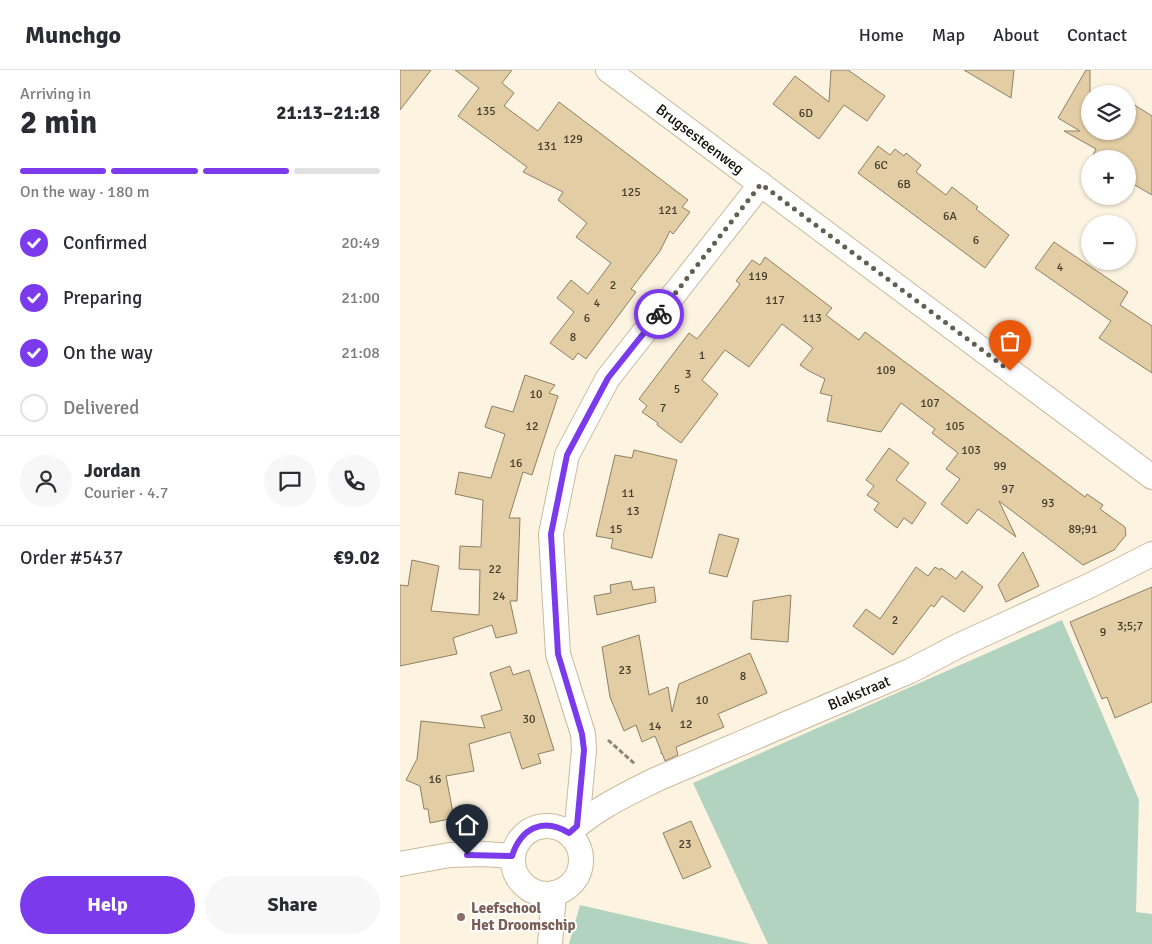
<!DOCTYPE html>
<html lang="en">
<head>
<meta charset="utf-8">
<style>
	:root { --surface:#fff; --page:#f7f7f7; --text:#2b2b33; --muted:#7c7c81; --line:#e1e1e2; --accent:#7c3aed }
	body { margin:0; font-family:Signika,sans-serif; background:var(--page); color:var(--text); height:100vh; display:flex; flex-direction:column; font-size:19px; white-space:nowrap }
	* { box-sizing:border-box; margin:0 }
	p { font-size:16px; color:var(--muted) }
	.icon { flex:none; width:28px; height:28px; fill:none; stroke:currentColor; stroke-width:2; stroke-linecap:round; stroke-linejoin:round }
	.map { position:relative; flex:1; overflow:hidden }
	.drawer { display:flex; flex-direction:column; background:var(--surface); width:400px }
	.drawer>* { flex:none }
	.buttons { position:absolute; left:681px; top:15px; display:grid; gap:10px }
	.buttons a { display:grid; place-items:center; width:55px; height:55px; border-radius:50%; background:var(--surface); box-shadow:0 1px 4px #0004; font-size:25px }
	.pin { position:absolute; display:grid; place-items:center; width:42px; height:42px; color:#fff; margin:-51px -21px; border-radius:50% 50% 50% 0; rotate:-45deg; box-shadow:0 0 5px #0007 }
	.pin .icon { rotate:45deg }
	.courier { position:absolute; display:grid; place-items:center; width:50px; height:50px; margin:-25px; border:4px solid #7c3aed; border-radius:50%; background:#fff; color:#222; box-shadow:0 1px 6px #0007 }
	.overview em { font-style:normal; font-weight:800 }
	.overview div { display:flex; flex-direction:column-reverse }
	.overview { display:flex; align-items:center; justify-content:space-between; height:85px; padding:0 20px }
	h1 { font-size:32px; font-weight:800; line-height:38px }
	.bar { display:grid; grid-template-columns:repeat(4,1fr); gap:8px 5px; align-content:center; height:60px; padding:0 20px }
	.bar i { height:6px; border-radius:4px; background:var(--line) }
	.bar .current { background:var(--accent) }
	.bar p { grid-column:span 4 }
	.line { display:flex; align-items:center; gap:12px; padding:0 20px; border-top:1px solid var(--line) }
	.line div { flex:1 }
	.round { display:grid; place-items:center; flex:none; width:52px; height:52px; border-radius:26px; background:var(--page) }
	ol { padding:0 20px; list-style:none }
	li { display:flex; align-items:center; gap:15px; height:55px }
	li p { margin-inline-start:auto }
	li .icon { padding:5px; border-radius:50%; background:var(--accent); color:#fff; stroke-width:4 }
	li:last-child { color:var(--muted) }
	li i { width:28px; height:28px; border:2px solid var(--line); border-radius:50% }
	.primary-button { display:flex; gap:10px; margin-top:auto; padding:10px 20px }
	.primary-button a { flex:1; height:58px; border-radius:30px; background:var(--accent); color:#fff; font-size:20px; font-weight:800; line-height:58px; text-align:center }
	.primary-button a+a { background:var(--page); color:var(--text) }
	header { display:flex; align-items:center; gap:30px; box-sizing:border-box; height:70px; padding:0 25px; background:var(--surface); border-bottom:1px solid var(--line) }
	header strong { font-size:24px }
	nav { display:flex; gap:28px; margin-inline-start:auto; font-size:18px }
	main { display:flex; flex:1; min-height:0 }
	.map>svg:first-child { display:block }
	.green { fill:#b2d3c0 }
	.building { fill:#e2cda4; stroke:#8e8064 }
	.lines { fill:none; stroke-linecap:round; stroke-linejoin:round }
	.minor-casing { stroke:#c9ba9c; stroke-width:26 }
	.path { stroke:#8e8678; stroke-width:3; stroke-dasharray:5 2.5; stroke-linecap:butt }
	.minor { stroke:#fff; stroke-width:24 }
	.done { stroke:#645d51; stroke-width:5; stroke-dasharray:0 9 }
	.route { stroke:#7c3aed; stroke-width:6 }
	.education-dot { fill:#8d6e63; stroke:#fff; stroke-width:2 }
	.labels { text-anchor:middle; stroke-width:4; stroke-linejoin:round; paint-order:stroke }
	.number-label { font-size:12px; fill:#453c2b }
	.street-label { font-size:15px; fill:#110c03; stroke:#fff }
	.education-label { font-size:15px; font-weight:bold; fill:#785e54; stroke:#fff; text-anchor:start }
</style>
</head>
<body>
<header>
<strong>Munchgo</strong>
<nav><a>Home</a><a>Map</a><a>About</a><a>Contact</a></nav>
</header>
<main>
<section class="drawer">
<div class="overview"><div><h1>2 min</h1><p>Arriving in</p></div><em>21:13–21:18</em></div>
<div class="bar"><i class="current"></i><i class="current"></i><i class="current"></i><i></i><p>On the way · 180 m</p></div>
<ol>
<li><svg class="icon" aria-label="check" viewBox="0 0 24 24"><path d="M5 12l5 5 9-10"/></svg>Confirmed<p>20:49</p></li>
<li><svg class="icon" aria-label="check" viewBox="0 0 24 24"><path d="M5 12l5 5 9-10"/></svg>Preparing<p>21:00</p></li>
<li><svg class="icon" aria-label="check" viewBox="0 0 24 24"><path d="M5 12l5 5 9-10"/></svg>On the way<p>21:08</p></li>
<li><i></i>Delivered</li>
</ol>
<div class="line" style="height:90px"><a class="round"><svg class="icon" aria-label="person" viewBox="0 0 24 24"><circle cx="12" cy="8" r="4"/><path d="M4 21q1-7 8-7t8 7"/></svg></a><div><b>Jordan</b><p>Courier · 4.7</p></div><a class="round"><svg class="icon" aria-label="chat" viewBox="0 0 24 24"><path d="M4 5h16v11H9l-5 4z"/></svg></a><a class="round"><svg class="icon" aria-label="phone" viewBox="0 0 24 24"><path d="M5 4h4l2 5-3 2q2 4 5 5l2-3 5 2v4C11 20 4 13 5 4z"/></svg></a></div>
<div class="line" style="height:65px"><div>Order #5437</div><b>€9.02</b></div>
<div class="primary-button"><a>Help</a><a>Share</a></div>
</section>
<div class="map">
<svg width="752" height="874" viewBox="0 0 752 874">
	<rect width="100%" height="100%" fill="#fdf3e1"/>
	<g class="green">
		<path d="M662 550 739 730 736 842 752 844V874H368L293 713Z"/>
		<path d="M180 835 350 874H169Z"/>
	</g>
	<g class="building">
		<path d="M0 0H31L0 40Z"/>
		<path d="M55 0H112L102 13 114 23 104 36 138 61 159 32 288 130 282 137 290 142 273 164 270 161 260 181 231 219 236 222 186 289 178 283 173 290 150 273 174 242 157 228 171 210 188 224 211 193 176 167 187 153 158 130 163 122 123 102 127 97 58 46 79 18Z"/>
		<path d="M431 0H448L485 26 467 51 444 35 419 69 373 34 395 6 429 32Z"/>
		<path d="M564 0H614L611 28Z"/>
		<path d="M686 0H690V61H728V31L752 46V125L728 111V89H691L696 79 664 61H680L658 48Z"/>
		<path d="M478 76 490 85 495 79 504 86 506 83 521 95 516 102 546 125 552 117 578 137 576 139 609 165 585 198 458 103Z"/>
		<path d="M654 172 728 222 720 235 752 256V303L699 268 711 251 635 198Z"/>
		<path d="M365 187 432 238 426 245 459 270 465 262 685 427 687 424 703 435 700 439 725 457 726 465 714 480 683 495 599 431 616 467 578 439 567 454 541 434 560 409 546 399 558 383 532 363 535 359 501 333 481 362 427 351 432 326 420 323 425 309 409 301 400 295 413 278 382 254 349 297 325 280 302 310 318 324 281 373 257 355 258 353 242 342 247 336 239 329 289 263 297 269 313 249 340 214 336 211 352 190 360 195Z"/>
		<path d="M125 305 155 315 149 323 158 326 132 405 123 402 109 448H120L117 531H110L117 563 96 568 92 555 53 568 57 584 0 596V515L8 516 12 490 39 496 31 541 79 545 80 500 59 499 60 476 81 477 83 430 55 424 59 402 91 408 105 364 85 357 92 336 113 342Z"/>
		<path d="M489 378 509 393 496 410 526 433 512 454 504 448 497 458 474 440 479 433 467 425 474 416 466 410Z"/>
		<path d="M234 380 277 390 252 488 211 478 213 469 196 466 215 385 232 388Z"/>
		<path d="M319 464 339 469 327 507 309 503Z"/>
		<path d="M623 482 639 516 606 532 598 515Z"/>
		<path d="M516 497 528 506 535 497 540 500 541 498 556 509 562 501 583 517 564 542 542 526 534 537 531 535 493 585 453 556 466 539 480 549Z"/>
		<path d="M231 511 233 520 254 517 256 532 197 545 194 526 211 523 210 515Z"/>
		<path d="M752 517V632L715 648 707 627 702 629 670 552Z"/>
		<path d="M391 525 388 572 351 569 353 531Z"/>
		<path d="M239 565 249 625 268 617 272 642 279 614 350 583 367 623 318 644 324 657 276 677 278 685 265 691 262 683 261 684V681L255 666 242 672 236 655 224 661 210 627 202 577Z"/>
		<path d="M110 596 113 605 129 600 154 680 138 684 141 693 122 699 110 662 69 674 74 701 46 706 54 748 30 753 28 739H24L20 716 6 710 17 689 21 651 85 658 81 646 102 640 90 603Z"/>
		<path d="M291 751 311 797 283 809 263 763Z"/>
	</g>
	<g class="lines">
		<g class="minor-casing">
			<g id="minor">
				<path d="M208 0 752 407"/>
				<path d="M177 755 184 680 183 664 158 584 151 464 167 385 208 308 361 114"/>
				<circle cx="147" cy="790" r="34"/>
				<path d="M169 763C193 740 225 725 255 710L510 601 558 576 693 514 752 484"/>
				<path d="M0 794 50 785 84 784 112 786"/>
				<path d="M150 874 154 823"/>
			</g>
		</g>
		<path class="path" d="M208 670 235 694"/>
		<use href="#minor" class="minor"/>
	</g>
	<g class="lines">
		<path class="done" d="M259 244 361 114 610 301"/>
		<path class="route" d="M67 785 112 786C121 758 143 747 169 763L177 756 184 680 182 664 158 584 151 464 167 385 208 308 259 244"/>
	</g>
	<circle class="education-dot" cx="61" cy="847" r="5"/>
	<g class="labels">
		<g class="number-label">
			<text x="86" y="45">135</text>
			<text x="406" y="47">6D</text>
			<text x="173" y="73">129</text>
			<text x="147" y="80">131</text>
			<text x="481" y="99">6C</text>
			<text x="504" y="118">6B</text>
			<text x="231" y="126">125</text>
			<text x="268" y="144">121</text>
			<text x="550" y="150">6A</text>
			<text x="576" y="174">6</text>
			<text x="660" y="201">4</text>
			<text x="358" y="210">119</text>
			<text x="213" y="219">2</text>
			<text x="375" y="234">117</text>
			<text x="197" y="237">4</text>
			<text x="187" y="252">6</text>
			<text x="412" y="252">113</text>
			<text x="173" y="271">8</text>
			<text x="302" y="289">1</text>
			<text x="486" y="304">109</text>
			<text x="288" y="308">3</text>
			<text x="277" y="323">5</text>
			<text x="136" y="328">10</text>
			<text x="530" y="337">107</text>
			<text x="263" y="342">7</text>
			<text x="132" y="360">12</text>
			<text x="555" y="360">105</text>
			<text x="571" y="384">103</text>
			<text x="116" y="397">16</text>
			<text x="600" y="400">99</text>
			<text x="608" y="423">97</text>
			<text x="228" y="427">11</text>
			<text x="648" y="437">93</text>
			<text x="233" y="445">13</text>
			<text x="216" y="463">15</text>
			<text x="683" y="463">89;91</text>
			<text x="95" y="503">22</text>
			<text x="99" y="530">24</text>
			<text x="495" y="554">2</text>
			<text x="730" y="560">3;5;7</text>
			<text x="703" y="566">9</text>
			<text x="225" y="604">23</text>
			<text x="343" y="610">8</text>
			<text x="302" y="634">10</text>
			<text x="129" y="653">30</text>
			<text x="286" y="658">12</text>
			<text x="255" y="660">14</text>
			<text x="35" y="713">16</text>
			<text x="285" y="778">23</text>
		</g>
		<g class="street-label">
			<text transform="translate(300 69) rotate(37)" y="5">Brugsesteenweg</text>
			<text transform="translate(459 623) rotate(-23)" y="5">Blakstraat</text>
		</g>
		<g class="education-label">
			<text x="71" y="843">Leefschool<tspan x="71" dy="17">Het Droomschip</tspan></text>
		</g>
	</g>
</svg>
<div class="buttons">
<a><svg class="icon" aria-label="layers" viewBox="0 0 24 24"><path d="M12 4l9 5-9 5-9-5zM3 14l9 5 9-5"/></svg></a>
<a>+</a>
<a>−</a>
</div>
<div class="pin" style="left:610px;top:301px;background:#ea580c"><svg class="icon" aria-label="bag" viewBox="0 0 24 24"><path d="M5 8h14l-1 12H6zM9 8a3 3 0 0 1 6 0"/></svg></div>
<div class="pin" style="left:67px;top:785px;background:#1f2937"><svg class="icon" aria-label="home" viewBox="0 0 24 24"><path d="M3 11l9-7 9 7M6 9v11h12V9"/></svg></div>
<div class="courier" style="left:259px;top:244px"><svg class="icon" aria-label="bike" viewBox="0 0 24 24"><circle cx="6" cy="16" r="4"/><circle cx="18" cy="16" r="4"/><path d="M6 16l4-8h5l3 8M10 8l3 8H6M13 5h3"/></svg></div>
</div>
</main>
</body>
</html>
